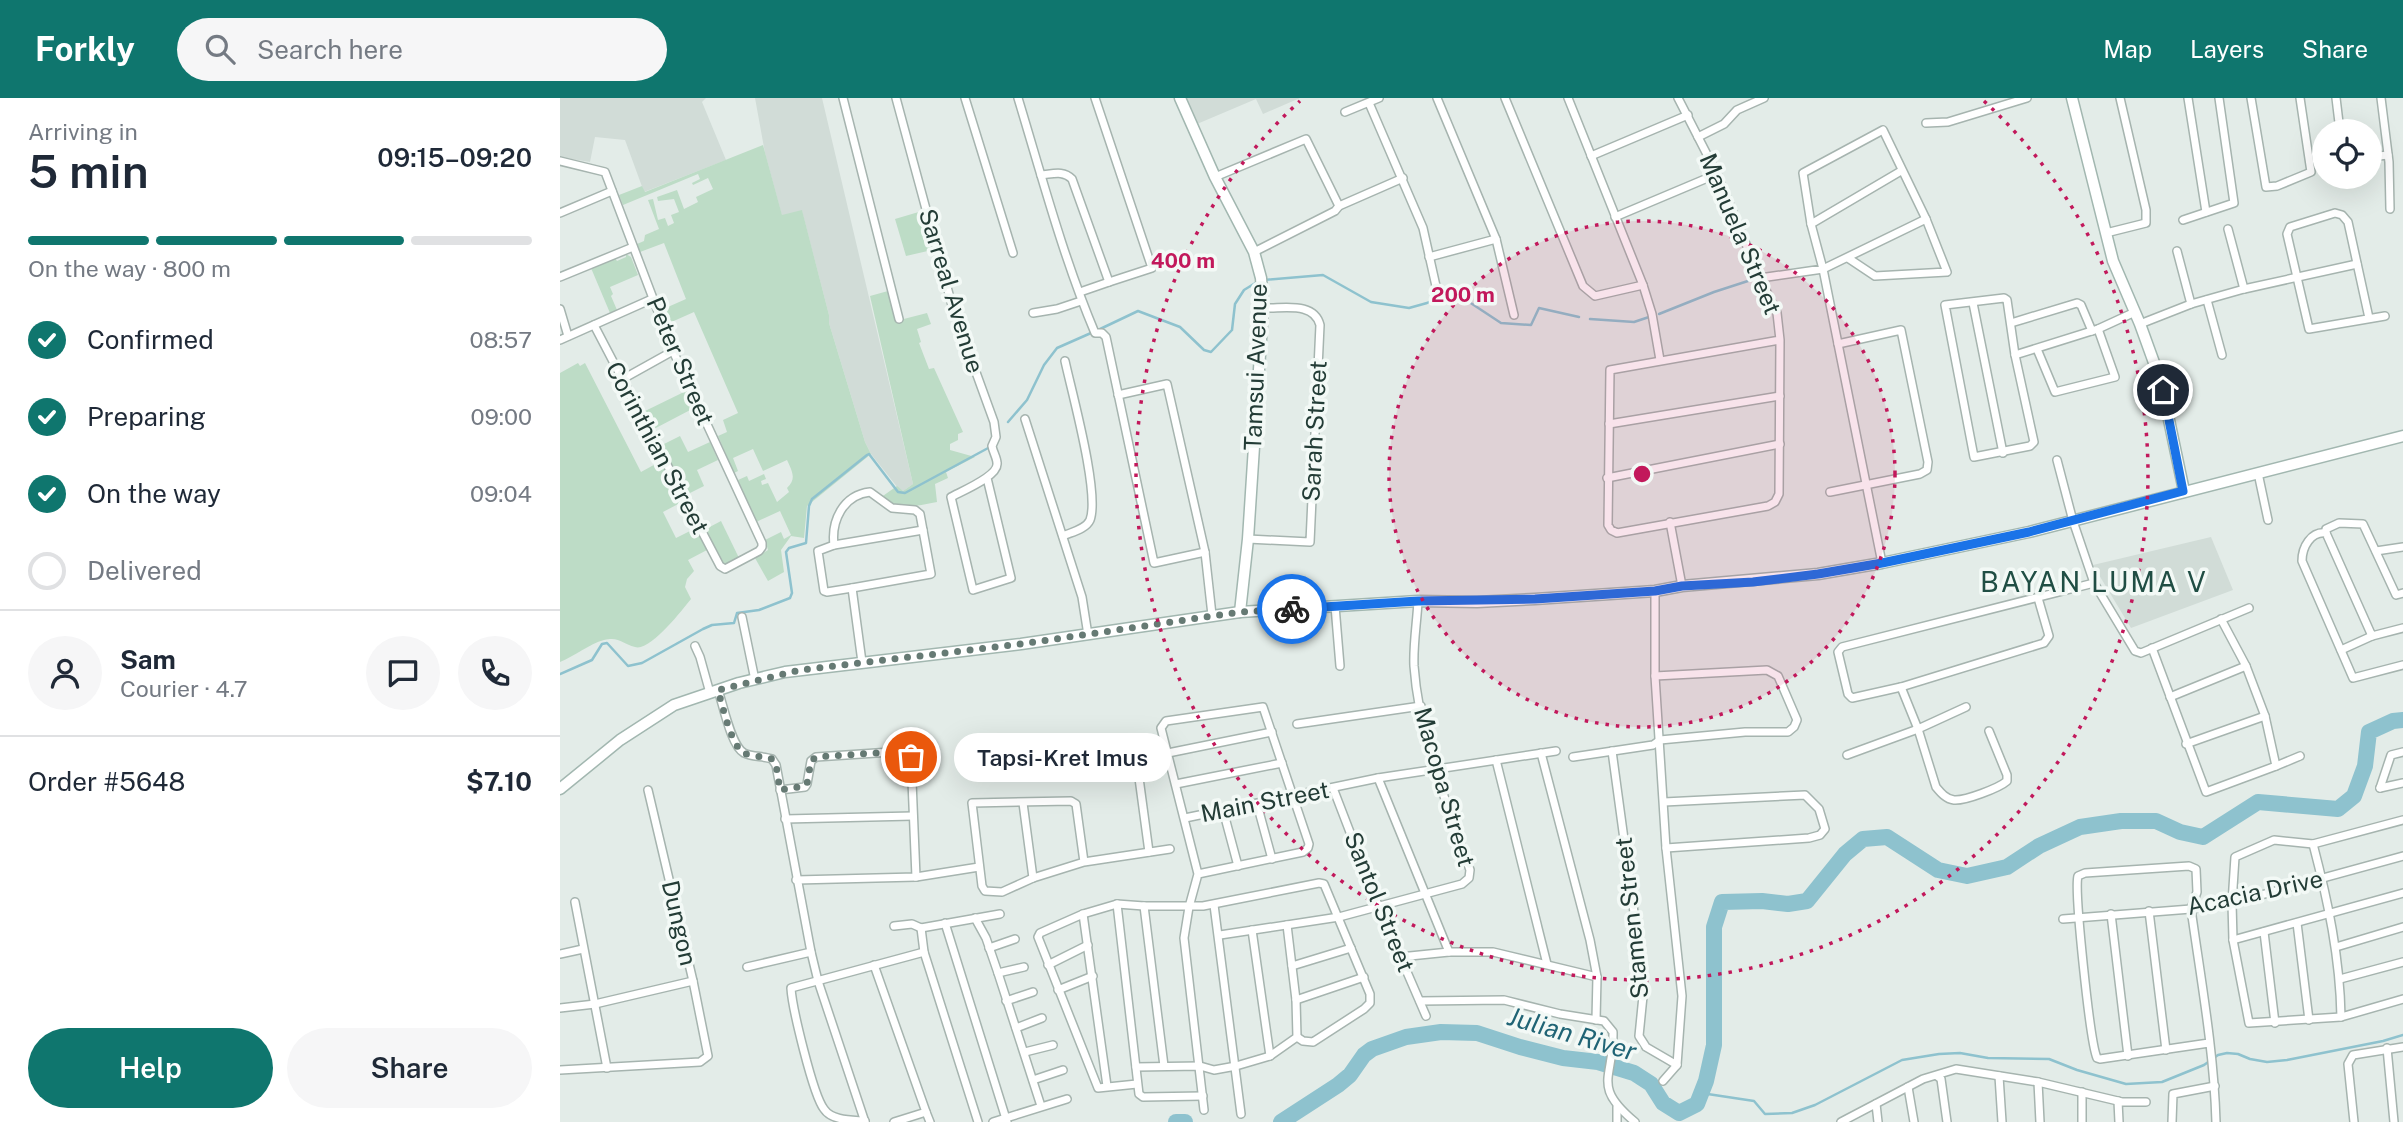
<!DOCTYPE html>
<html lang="en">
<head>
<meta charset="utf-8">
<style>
	:root { --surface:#fff; --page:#f6f6f7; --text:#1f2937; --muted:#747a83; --line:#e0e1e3; --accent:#0f766e }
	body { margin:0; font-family:"Public Sans",sans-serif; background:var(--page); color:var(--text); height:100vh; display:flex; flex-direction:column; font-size:26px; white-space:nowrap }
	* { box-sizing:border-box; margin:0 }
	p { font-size:23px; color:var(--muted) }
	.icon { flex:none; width:38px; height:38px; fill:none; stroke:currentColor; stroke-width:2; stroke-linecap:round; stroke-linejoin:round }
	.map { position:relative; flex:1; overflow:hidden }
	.drawer { display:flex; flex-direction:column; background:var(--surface); width:560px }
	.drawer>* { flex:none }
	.controls { position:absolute; left:1752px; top:21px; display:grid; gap:14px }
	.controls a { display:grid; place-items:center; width:70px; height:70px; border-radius:50%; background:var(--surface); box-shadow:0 7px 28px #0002; font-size:35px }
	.pin { position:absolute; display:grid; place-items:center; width:60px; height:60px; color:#fff; margin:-30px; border:4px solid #fff; border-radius:50%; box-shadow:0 2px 7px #0007 }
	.courier { position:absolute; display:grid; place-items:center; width:70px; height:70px; margin:-35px; border:5px solid #1a73e8; border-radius:50%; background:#fff; color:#222; box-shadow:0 2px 9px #0007 }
	.bubble { position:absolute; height:49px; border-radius:24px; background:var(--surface); box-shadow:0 7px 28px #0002; font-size:23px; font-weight:600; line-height:49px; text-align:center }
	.headline em { font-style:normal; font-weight:600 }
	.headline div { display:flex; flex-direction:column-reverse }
	.headline { display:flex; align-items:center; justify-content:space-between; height:119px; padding:0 28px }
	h1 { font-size:46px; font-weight:600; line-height:52px }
	.bar { display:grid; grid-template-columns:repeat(4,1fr); gap:10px 7px; align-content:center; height:84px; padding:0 28px }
	.bar i { height:9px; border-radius:5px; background:var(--line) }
	.bar .current { background:var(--accent) }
	.bar p { grid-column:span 4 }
	.line { display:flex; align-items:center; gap:18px; padding:0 28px; border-top:2px solid var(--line) }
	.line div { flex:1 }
	.round { display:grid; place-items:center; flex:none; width:74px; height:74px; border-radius:37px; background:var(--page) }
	ol { padding:0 28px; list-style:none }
	li { display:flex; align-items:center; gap:21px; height:77px }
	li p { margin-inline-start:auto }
	li .icon { padding:7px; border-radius:50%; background:var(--accent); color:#fff; stroke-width:4 }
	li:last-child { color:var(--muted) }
	li i { width:38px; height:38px; border:4px solid var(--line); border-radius:50% }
	.cta { display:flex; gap:14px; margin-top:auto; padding:14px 28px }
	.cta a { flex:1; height:80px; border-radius:42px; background:var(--accent); color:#fff; font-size:28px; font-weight:600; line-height:80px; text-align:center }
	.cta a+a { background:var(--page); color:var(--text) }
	header { display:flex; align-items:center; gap:42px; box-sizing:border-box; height:98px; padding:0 35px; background:var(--accent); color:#fff }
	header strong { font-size:33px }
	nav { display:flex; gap:38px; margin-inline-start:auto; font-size:24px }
	.search { width:490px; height:63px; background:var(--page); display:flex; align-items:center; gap:18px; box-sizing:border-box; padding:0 24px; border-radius:38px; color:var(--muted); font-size:26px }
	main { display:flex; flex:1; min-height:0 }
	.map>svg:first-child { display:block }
	.built { fill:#d1dcd7 }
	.green { fill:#bddcc6 }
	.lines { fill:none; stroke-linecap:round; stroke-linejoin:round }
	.stream { stroke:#8ec2ce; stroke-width:2.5 }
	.river { stroke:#8ec2ce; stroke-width:16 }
	.street-casing { stroke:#a6b4af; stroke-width:10 }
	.secondary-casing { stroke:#a2b7b0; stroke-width:13 }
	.street { stroke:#fff; stroke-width:7 }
	.secondary { stroke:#fff; stroke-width:10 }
	.done { stroke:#667a74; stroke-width:7; stroke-dasharray:0 12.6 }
	.route { stroke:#1a73e8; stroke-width:9 }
	.ring { fill:none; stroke:#c2185b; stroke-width:3.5; stroke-dasharray:3.5 7 }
	.labels { text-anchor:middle; stroke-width:7; stroke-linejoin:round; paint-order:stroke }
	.street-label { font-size:24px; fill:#233c36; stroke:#f3f9f6 }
	.water-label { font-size:26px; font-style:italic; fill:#206475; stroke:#f3f9f6 }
	.quarter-label { font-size:28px; letter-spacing:2px; fill:#204e44; stroke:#f3f9f6 }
	.centre { fill:#c2185b; stroke:#f3f9f6; stroke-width:3.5 }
	.ring-label { font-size:21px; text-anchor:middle; font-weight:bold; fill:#c2185b; stroke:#f3f9f6; stroke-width:7; stroke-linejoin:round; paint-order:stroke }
</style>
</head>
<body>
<header>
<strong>Forkly</strong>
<div class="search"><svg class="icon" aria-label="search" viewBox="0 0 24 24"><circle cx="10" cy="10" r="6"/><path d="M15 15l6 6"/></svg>Search here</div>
<nav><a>Map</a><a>Layers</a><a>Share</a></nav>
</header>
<main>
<section class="drawer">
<div class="headline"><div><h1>5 min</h1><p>Arriving in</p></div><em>09:15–09:20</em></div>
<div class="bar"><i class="current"></i><i class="current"></i><i class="current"></i><i></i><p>On the way · 800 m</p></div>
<ol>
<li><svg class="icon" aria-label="check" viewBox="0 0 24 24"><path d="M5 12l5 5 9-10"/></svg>Confirmed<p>08:57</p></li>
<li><svg class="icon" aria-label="check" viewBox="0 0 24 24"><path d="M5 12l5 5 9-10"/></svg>Preparing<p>09:00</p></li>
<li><svg class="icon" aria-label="check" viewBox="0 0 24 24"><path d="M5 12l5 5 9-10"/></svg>On the way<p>09:04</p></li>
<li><i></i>Delivered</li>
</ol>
<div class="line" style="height:126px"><a class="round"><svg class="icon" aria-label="person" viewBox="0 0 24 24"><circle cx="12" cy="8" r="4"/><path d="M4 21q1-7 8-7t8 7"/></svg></a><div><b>Sam</b><p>Courier · 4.7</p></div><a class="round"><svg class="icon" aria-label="chat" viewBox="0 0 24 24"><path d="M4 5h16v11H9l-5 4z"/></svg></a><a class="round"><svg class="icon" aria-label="phone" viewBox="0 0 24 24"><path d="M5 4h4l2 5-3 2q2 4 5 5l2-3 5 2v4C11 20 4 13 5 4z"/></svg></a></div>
<div class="line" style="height:91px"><div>Order #5648</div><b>$7.10</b></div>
<div class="cta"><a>Help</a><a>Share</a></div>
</section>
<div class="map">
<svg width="1843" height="1024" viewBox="0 0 1843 1024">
	<rect width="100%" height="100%" fill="#e3ece8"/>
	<g class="built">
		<path d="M0 0H146L142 4 166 62 84 94 65 42 35 39 30 64 0 59Z"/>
		<path d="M195 0H262L353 386 343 393 338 390 311 356 305 344 269 225V217L242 113 222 118 205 55Z"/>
		<path d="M625 0H740L703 16 696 1 637 26Z"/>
		<path d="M1651 439 1673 492 1571 530 1533 467Z"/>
	</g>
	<g class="green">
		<path d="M203 47 222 117 242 112 269 217V225L305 344 311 356 247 408 244 440 231 438 221 452 224 474 208 483 195 460 208 452 205 442 221 434 224 441 231 437 220 413 196 424 178 382 187 378 189 383 204 376 206 381 201 383 202 387 208 385 217 404 229 394 227 390C237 381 232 373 227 362L203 373 193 351 173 360 178 373 174 375 158 338 167 334 163 322 178 315 134 214 107 226 101 212 126 201 104 145 80 154 77 146 84 143 85 137 99 131 88 102 93 101 98 122 105 120 108 128 114 125 111 117 119 114 114 101 98 103 97 99 117 92 124 111 138 104 136 99 153 91 148 80 133 87 132 85 140 81 138 76 63 107 59 97 82 88 85 94Z"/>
		<path d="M362 113 372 152 346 158 335 121Z"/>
		<path d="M66 156 71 159 78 177 50 189 53 196 51 198 57 212 50 215 31 170 55 160 57 163 66 159Z"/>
		<path d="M328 193 336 223 367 215 371 226 357 231 361 244 359 245 369 271 374 270 403 334 398 336V342L390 346V352L415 359 386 374 388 380 375 386 377 404C356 408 339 413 320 400L337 388 343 393 353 386 310 198Z"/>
		<path d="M18 265 20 268 25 265 81 374 101 363 122 404 103 414 116 440 136 430 147 452 128 462 134 473 127 481 125 489 131 501C122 512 90 554 75 549 63 546 59 538 44 542 29 546 15 558 0 564V275Z"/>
		<path d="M126 293 134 310 92 332 83 314Z"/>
		<path d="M120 338 128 354 150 344 158 362 137 372 144 388 126 397 100 348Z"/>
		<path d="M161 423 179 460 166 467 162 466 144 432Z"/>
	</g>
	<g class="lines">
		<g class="stream">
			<path d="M704 182 763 177 811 204 849 210 867 205 888 194H894L941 225 971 227 979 210 1019 219"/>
			<path d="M1099 216 1154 194 1191 182"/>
			<path d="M1030 221 1074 224 1089 219"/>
			<path d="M538 232 578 213 620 229 644 252 651 254 672 232 675 206 684 192 697 184"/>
			<path d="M448 324 467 302 484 267 497 250 531 235"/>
			<path d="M0 576 32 562 42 546 47 545 68 568 82 565 143 531 152 527 174 525 177 515 199 512 230 500 232 495 226 454 229 450 246 445 249 408 252 401 307 357 309 356 338 394 345 395 430 349"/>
			<path d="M1141 995 1194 1003 1205 1016 1232 1015 1255 1007 1342 962 1379 956 1400 955 1428 960 1489 961 1517 972 1566 986 1602 984 1644 967 1658 957 1667 955 1678 956 1690 961 1707 964 1727 962 1823 943 1843 937"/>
		</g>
		<g class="river">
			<path d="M616 1024H625"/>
			<path d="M721 1024 778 987 790 977 804 957 812 951 846 939 881 934 917 935 960 949 1003 960 1038 964 1074 975 1091 986 1103 1005 1119 1015 1137 1006 1146 983 1154 947V829L1162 804 1202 803 1228 806 1247 803 1285 756 1303 741 1327 739 1378 772 1407 778 1447 769 1479 748 1520 729 1561 723H1596L1620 734 1643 739 1698 704 1778 711 1794 698 1805 668 1809 634 1833 623 1843 622"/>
		</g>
		<g class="street-casing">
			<g id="street">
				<path d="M283 0 339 221"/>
				<path d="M336 0 393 211 434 324 436 339 432 348C433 354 437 360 437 365 439 378 402 393 391 399L413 492 451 480 427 380"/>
				<path d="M405 0 453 155"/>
				<path d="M458 0C482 79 503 159 535 235H542L546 239 594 465 645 454"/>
				<path d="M877 0 936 141 954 217"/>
				<path d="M945 0 1023 188 1035 198 1083 187 1008 0"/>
				<path d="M1118 0 1157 76 1200 180 1217 215 1220 242 1219 396 1215 404 1208 408 1057 435 1051 432 1048 427 1050 272 1220 242"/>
				<path d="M1628 0 1646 114"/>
				<path d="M1691 0 1706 89 1717 88 1751 74 1740 0"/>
				<path d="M1776 0 1780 33"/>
				<path d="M1821 0 1829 64 1830 111"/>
				<path d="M809 5 863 130 878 197"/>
				<path d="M785 14 819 0"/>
				<path d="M1366 25 1388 24 1467 0"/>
				<path d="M1138 39 1164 26 1177 12 1204 0"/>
				<path d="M1031 58 1128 17"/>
				<path d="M1810 59 1828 57"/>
				<path d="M0 63 45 74 113 253 202 445V449L199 453 165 471 160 468 34 227"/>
				<path d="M481 77C493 76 503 72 512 81L549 184 592 170 535 0"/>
				<path d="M655 79 746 41 779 108"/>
				<path d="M0 115 52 93"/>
				<path d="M1055 119 1157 76"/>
				<path d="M1623 122 1674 105 1659 0"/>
				<path d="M1251 126 1341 73"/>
				<path d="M1668 131 1684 191"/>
				<path d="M1546 135 1586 125V112L1560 0"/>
				<path d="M1617 153 1631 206"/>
				<path d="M694 154 775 113 779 108 843 80"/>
				<path d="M869 159 936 141"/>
				<path d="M0 179 73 149"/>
				<path d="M1200 180 1263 171 1251 126 1243 75 1323 32 1366 121 1387 174 1315 178 1288 160"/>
				<path d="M1083 187 1092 216 1100 262"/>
				<path d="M520 194 549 184"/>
				<path d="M1444 200 1447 202 1455 257 1474 344 1470 348 1414 359 1385 207Z"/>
				<path d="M1647 202 1662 257"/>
				<path d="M1413 205 1443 355"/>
				<path d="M0 211 8 238"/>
				<path d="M473 215 497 211 521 203"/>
				<path d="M1809 220 1788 124 1782 117 1775 115 1730 129 1727 136 1749 231 1825 218"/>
				<path d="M1451 225 1517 205 1521 207 1532 233"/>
				<path d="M1580 226 1631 206 1684 191 1797 166"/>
				<path d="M0 242 92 201"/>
				<path d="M1477 251 1495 294 1555 279 1538 231"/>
				<path d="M1455 257 1538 231 1575 214"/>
				<path d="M61 282 113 253"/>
				<path d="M558 297 607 286 645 454 652 517"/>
				<path d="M465 321 522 499 528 537"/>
				<path d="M1049 326 1220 298"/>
				<path d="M1497 362 1513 423 1534 485 1575 553 1581 555 1689 510"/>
				<path d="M1698 375 1708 422"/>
				<path d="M1047 380 1220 346"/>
				<path d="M1270 394 1360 376 1367 372 1368 364 1341 232 1278 246"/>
				<path d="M1110 424 1122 488"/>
				<path d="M1766 435V431L1779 425 1803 426 1836 497 1843 495"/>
				<path d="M503 438C512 434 526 431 530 422 540 396 512 295 505 263"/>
				<path d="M688 441 750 444 760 227C754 203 723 211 703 210"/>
				<path d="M274 447C271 423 283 397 310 394L332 410 355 412 360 416 371 476 292 490 302 564"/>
				<path d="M1816 453 1843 449"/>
				<path d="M1322 465 1263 171 1366 121"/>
				<path d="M292 490 267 494 264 493 258 453 274 447 363 432"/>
				<path d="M1095 493V578L1106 750 1122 898 1117 967 1103 983"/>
				<path d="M1478 500 1489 538 1484 545 1341 589 1292 600 1288 596 1278 554 1282 549 1534 485"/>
				<path d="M775 508 780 568"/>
				<path d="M182 519 195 582"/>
				<path d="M1843 530 1812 538 1766 435C1751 433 1742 449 1742 463L1793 580 1843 567"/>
				<path d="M135 548 140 559 150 595"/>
				<path d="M1592 550 1646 694 1716 668 1705 618 1686 568 1661 521"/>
				<path d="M1781 552 1812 538"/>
				<path d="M158 592C163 606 171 648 184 655 191 659 204 658 212 661L216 667 251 854 258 883 305 1024"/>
				<path d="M1610 599 1686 568"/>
				<path d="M1406 609 1358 631 1376 689C1381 695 1386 701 1394 702 1405 703 1439 690 1447 683V677L1429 633"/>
				<path d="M737 626 861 608"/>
				<path d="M1626 646 1705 618"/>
				<path d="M1052 653 1084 888 1079 938 1086 949 1117 967"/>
				<path d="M608 655 712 634"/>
				<path d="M981 655 1030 842 1037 879 1036 922"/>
				<path d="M1287 657 1358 631 1341 589"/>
				<path d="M1013 659 1093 647 1100 642 1185 634H1228L1234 629 1237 622 1218 578 1207 572 1095 578"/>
				<path d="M936 662 987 866"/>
				<path d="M1716 668 1740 658"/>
				<path d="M579 680 589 754"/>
				<path d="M818 680 889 854"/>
				<path d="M616 686 722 665"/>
				<path d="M773 690 818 807 866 918"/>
				<path d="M1820 690 1831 657 1843 654"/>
				<path d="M1820 690 1843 685"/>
				<path d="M220 692 245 689 247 686 251 663 256 659 346 653 351 659 356 779"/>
				<path d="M1104 704 1245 697 1259 711 1265 731 1260 737 1249 740 1106 750"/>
				<path d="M463 705 473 780"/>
				<path d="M697 706 712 761"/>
				<path d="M663 712 678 768"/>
				<path d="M625 720 818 680 996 653"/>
				<path d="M225 721 353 718"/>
				<path d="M1843 722 1753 746 1714 742 1675 759 1672 805 1673 842 1689 925 1781 919 1843 901"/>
				<path d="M1753 746C1768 803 1780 860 1781 919"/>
				<path d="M524 764 516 706 511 703 412 705 422 788 425 793 442 794 473 780 524 764 610 751"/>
				<path d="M638 776 743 754 748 750 749 746 703 609 606 623 601 630 638 776 629 809 624 840 644 1012"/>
				<path d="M236 782 356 779 419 769"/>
				<path d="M15 804 47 970"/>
				<path d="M557 806 579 996 583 999 643 998"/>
				<path d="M654 807 681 1016"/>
				<path d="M584 808 604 968"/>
				<path d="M1589 813 1606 952"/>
				<path d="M523 816 547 988"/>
				<path d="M1551 816 1568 958"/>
				<path d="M415 820 426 840 438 875 481 1008"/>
				<path d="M1503 821 1631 811 1672 805 1843 758"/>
				<path d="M385 825 447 1024"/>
				<path d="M1737 825 1749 922"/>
				<path d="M334 828 352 826 361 830 440 816"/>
				<path d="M361 830 364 854 418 1024"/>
				<path d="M692 832 710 958"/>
				<path d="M1704 834 1715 925"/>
				<path d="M660 837 779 819 902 786 909 780 910 772C887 706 859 638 854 568 853 547 857 524 858 503"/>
				<path d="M1673 842 1843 795"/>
				<path d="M1776 849 1843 829"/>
				<path d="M429 850 455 841"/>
				<path d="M0 856 23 851"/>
				<path d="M840 859 889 854H933L1037 879"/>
				<path d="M314 867 366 1014 334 1024"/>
				<path d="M488 867 528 847"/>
				<path d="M732 868 791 850"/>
				<path d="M187 869 251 854"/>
				<path d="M438 875 464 869"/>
				<path d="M1780 881 1843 864"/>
				<path d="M498 892 533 878"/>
				<path d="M736 902 804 879"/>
				<path d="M446 903 473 894"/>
				<path d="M860 903 944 902 1000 916 1044 923 1053 934C1054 981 1031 987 1075 1024"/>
				<path d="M0 910 35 906 133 883"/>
				<path d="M456 930 482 920"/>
				<path d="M1649 945 1540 961 1537 960C1530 944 1514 792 1518 778L1525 775 1629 768 1636 771 1637 794 1631 811C1641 882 1654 953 1656 1024"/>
				<path d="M1827 950 1834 1024"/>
				<path d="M465 954 493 947"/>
				<path d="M576 969 640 968 654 972 676 968 710 958 737 939 736 902 727 827"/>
				<path d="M0 972 140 964 148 958 133 883 88 692"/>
				<path d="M1377 978 1381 981 1387 1024"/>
				<path d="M1439 978 1442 1024"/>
				<path d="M473 982 503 972"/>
				<path d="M1478 984 1480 1024"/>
				<path d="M577 986 538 990 478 839 480 835 523 816 557 806 584 808H643L759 785 764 786 810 896V905L804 911 753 944 743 943 737 939"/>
				<path d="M1348 989 1354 1024"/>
				<path d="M1522 994V1024"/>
				<path d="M1558 1003 1559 1024"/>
				<path d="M1316 1006 1318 1024"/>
				<path d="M1057 1009V1024"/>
				<path d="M366 1014 370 1024"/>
				<path d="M305 1023C292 1022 272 1023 264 1011 253 997 232 909 231 890L364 854"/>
				<path d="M433 1024 507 1001"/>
				<path d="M1281 1024 1363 981 1396 971 1478 984 1562 1004H1586"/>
				<path d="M1612 1024 1613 996 1655 988"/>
				<path d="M1794 1024 1788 966 1793 957 1843 949"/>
			</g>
		</g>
		<g class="secondary-casing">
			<g id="secondary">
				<path d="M620 0 655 79 694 154 701 180 703 210 688 441 680 514"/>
				<path d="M1512 0 1553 163 1580 226 1601 284 1624 393"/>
				<path d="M0 691 60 642 114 607 179 585 225 574 461 546 680 514 858 503 917 504 975 501 1095 493 1122 488 1258 476 1322 465 1469 434 1843 338"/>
			</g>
		</g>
		<use href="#street" class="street"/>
		<use href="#secondary" class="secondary"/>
	</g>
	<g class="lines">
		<path class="done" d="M351 659 346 653 256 659 251 663 247 686 244 688 220 692 216 667 212 661C204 658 191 659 184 655 171 648 162 606 158 592L240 572 461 546 680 514 732 511"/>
		<path class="route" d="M732 511 858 503 975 501 1095 493 1122 488 1193 484 1258 476 1322 465 1469 434 1623 393 1603 292"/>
	</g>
	<circle cx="1082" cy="376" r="253" fill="#c2185b" fill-opacity=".12"/>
	<g class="ring">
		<circle cx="1082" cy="376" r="253"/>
		<path d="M1424 3A506 506 0 1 1 740 3"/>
	</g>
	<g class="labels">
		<g class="street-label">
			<text transform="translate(1180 136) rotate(67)" y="8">Manuela Street</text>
			<text transform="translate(391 193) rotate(73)" y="8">Sarreal Avenue</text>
			<text transform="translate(120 263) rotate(67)" y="8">Peter Street</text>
			<text transform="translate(696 269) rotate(-88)" y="8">Tamsui Avenue</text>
			<text transform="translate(755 333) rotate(-87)" y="8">Sarah Street</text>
			<text transform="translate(97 350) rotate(62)" y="8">Corinthian Street</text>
			<text transform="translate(884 689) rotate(74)" y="8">Macopa Street</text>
			<text transform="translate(705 704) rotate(-11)" y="8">Main Street</text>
			<text transform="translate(1695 795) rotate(-12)" y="8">Acacia Drive</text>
			<text transform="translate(819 804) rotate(68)" y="8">Santol Street</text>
			<text transform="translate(1072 820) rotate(-96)" y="8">Stamen Street</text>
			<text transform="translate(119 825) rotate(77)" y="8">Dungon</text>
		</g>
		<g class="water-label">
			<text transform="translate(1012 936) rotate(16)" y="9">Julian River</text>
		</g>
		<g class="quarter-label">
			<text x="1534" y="494">BAYAN LUMA V</text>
		</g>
	</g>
	<circle cx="1082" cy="376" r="10" class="centre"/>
	<g class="ring-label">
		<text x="623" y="170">400 m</text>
		<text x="903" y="204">200 m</text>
	</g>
</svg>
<div class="controls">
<a><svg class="icon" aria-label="locate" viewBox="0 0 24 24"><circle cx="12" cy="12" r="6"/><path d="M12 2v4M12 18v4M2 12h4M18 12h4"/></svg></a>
</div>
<div class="pin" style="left:351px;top:659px;background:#ea580c"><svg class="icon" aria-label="bag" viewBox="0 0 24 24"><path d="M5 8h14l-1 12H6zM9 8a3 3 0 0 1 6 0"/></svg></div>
<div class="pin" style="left:1603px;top:292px;background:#1f2937"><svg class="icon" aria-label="home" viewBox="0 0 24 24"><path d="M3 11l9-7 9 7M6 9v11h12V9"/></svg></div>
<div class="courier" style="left:732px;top:511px"><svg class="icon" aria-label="bike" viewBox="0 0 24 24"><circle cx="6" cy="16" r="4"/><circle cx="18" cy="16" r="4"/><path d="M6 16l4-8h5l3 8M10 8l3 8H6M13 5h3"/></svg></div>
<div class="bubble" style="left:394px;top:635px;width:217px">Tapsi-Kret Imus</div>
</div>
</main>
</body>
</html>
